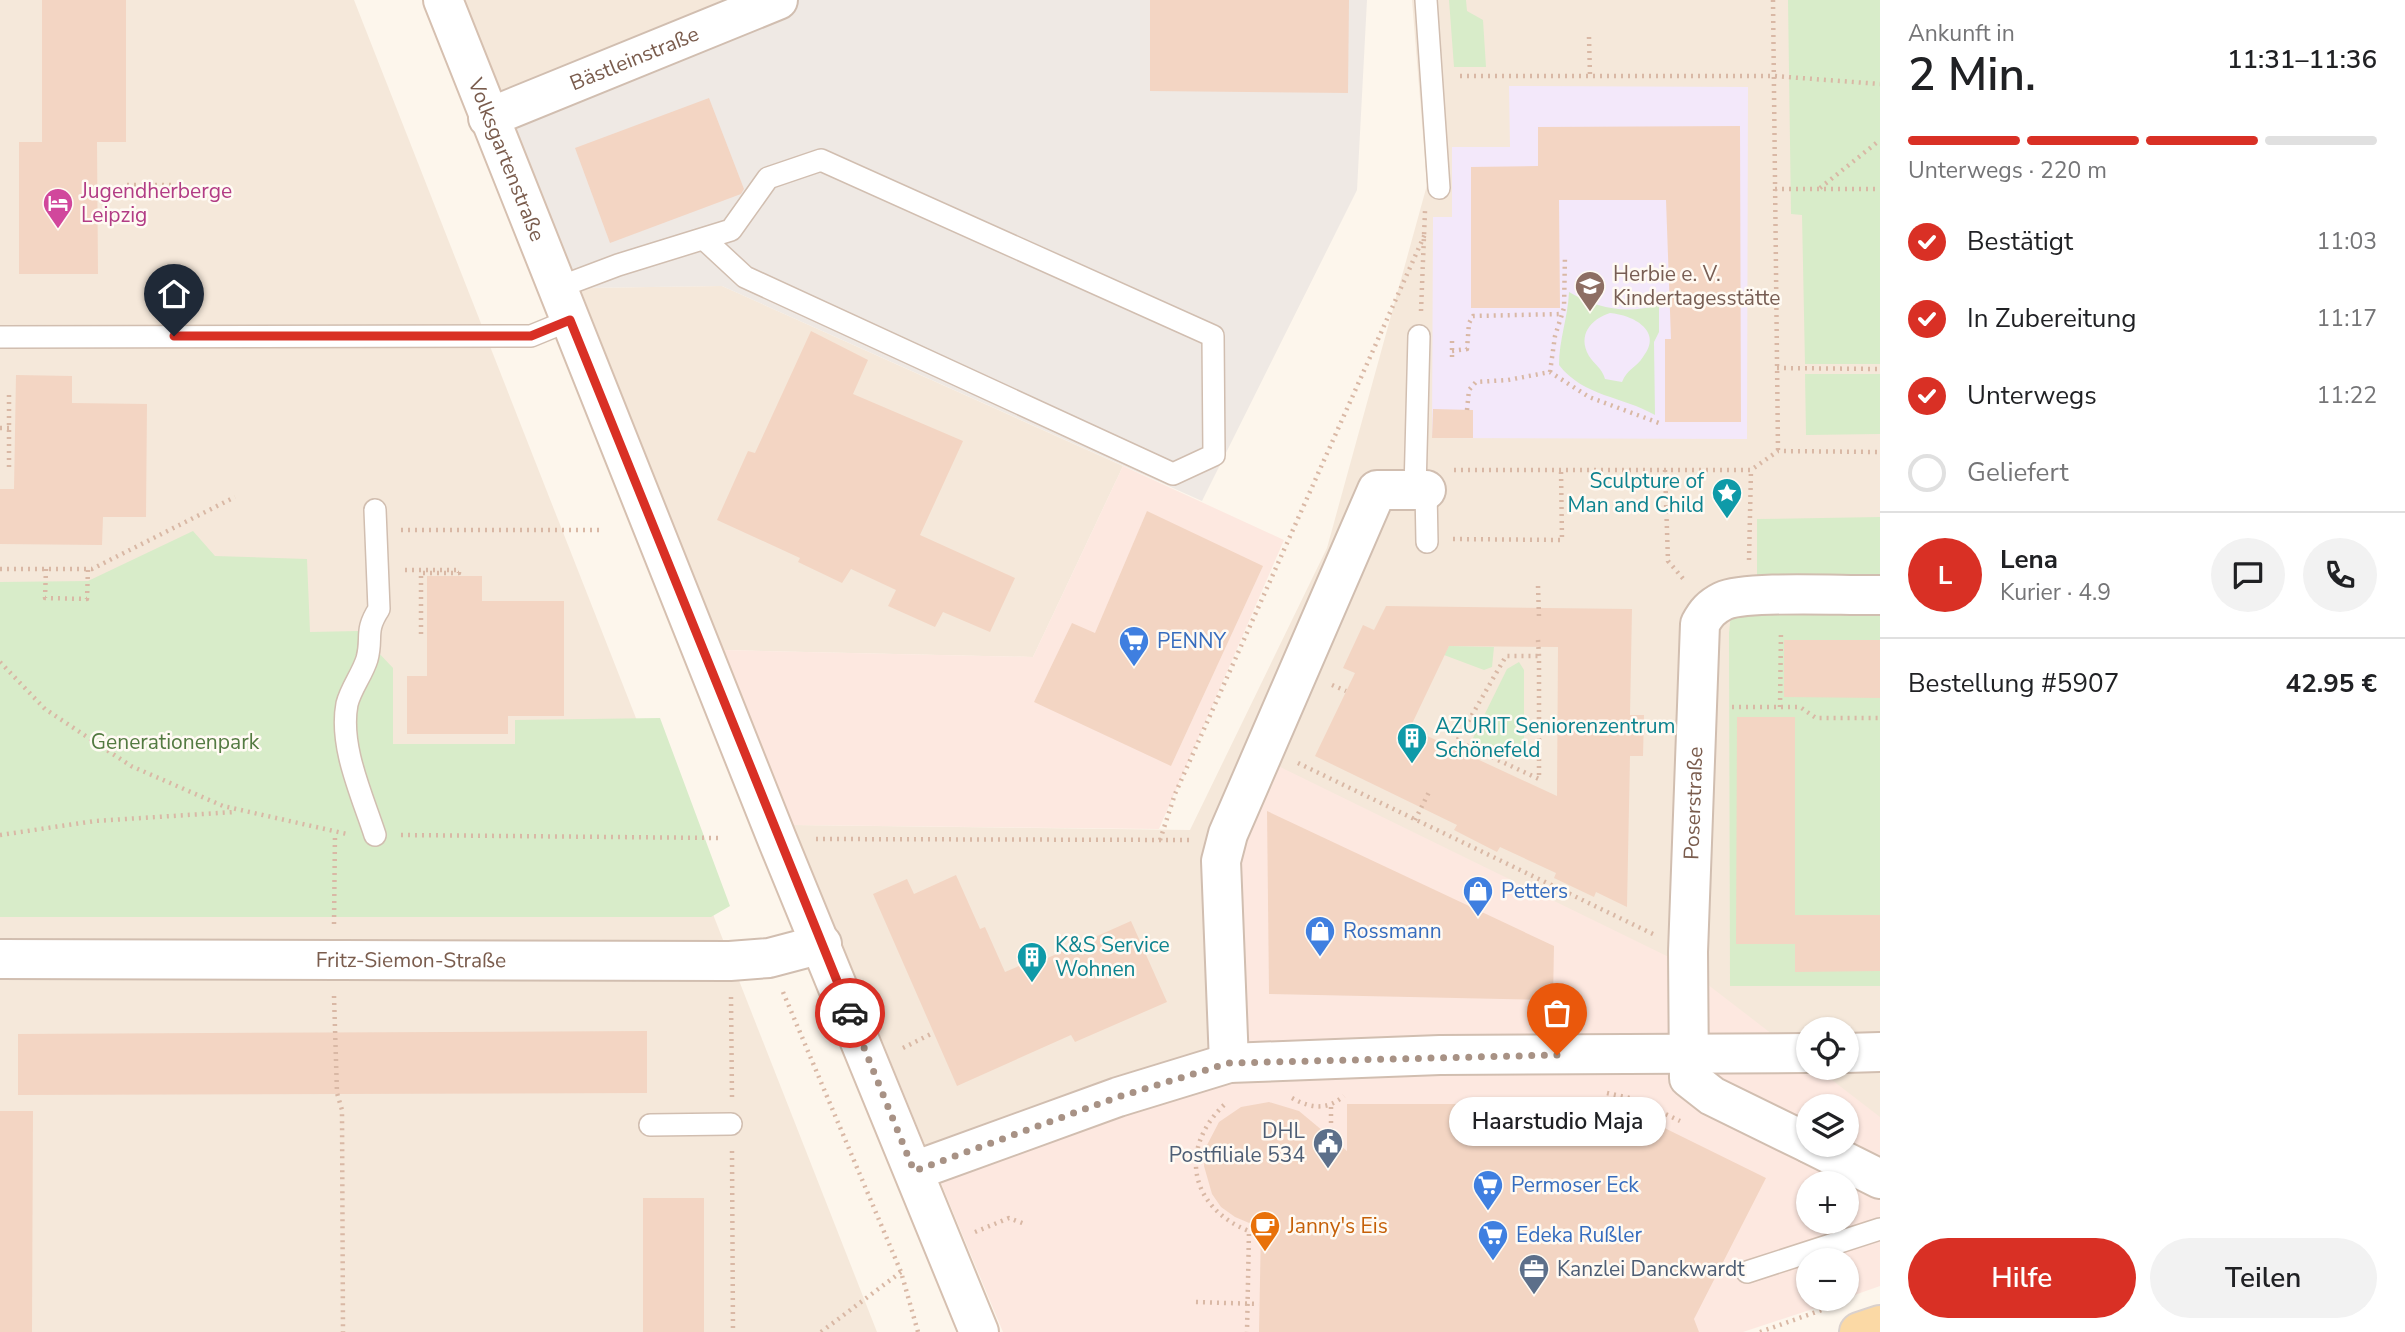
<!DOCTYPE html>
<html lang="de">
<head>
<meta charset="utf-8">
<style>
	:root { --surface:#fff; --page:#f2f2f2; --text:#202124; --muted:#757577; --line:#e0e0e0; --accent:#d93025 }
	body { margin:0; font-family:"Nunito Sans",sans-serif; background:var(--page); color:var(--text); height:100vh; display:flex; flex-direction:column; font-size:26px; white-space:nowrap }
	* { box-sizing:border-box; margin:0 }
	p { font-size:23px; color:var(--muted) }
	.icon { flex:none; width:38px; height:38px; fill:none; stroke:currentColor; stroke-width:2; stroke-linecap:round; stroke-linejoin:round }
	.map { position:relative; flex:1; overflow:hidden }
	.sheet { display:flex; flex-direction:column; background:var(--surface); width:525px }
	.sheet>* { flex:none }
	.fabs { position:absolute; left:1796px; top:1017px; display:grid; gap:14px }
	.fabs a { display:grid; place-items:center; width:63px; height:63px; border-radius:50%; background:var(--surface); box-shadow:0 2px 5px #0004; font-size:35px }
	.pin { position:absolute; display:grid; place-items:center; width:60px; height:60px; color:#fff; margin:-72px -30px; border-radius:50% 50% 50% 0; rotate:-45deg; box-shadow:0 0 7px #0007 }
	.pin .icon { rotate:45deg }
	.courier { position:absolute; display:grid; place-items:center; width:70px; height:70px; margin:-35px; border:5px solid #d93025; border-radius:50%; background:#fff; color:#222; box-shadow:0 2px 9px #0007 }
	.bubble { position:absolute; height:49px; border-radius:24px; background:var(--surface); box-shadow:0 2px 5px #0004; font-size:23px; font-weight:600; line-height:49px; text-align:center }
	.headline em { font-style:normal; font-weight:600 }
	.headline div { display:flex; flex-direction:column-reverse }
	.headline { display:flex; align-items:center; justify-content:space-between; height:119px; padding:0 28px }
	h1 { font-size:46px; font-weight:600; line-height:52px }
	.bar { display:grid; grid-template-columns:repeat(4,1fr); gap:10px 7px; align-content:center; height:84px; padding:0 28px }
	.bar i { height:9px; border-radius:5px; background:var(--line) }
	.bar .active { background:var(--accent) }
	.bar p { grid-column:span 4 }
	.line { display:flex; align-items:center; gap:18px; padding:0 28px; border-top:2px solid var(--line) }
	.line div { flex:1 }
	.round { display:grid; place-items:center; flex:none; width:74px; height:74px; border-radius:37px; background:var(--page) }
	ol { padding:0 28px; list-style:none }
	li { display:flex; align-items:center; gap:21px; height:77px }
	li p { margin-inline-start:auto }
	li .icon { padding:7px; border-radius:50%; background:var(--accent); color:#fff; stroke-width:4 }
	li:last-child { color:var(--muted) }
	li i { width:38px; height:38px; border:4px solid var(--line); border-radius:50% }
	.action { display:flex; gap:14px; margin-top:auto; padding:14px 28px }
	.action a { flex:1; height:80px; border-radius:42px; background:var(--accent); color:#fff; font-size:28px; font-weight:600; line-height:80px; text-align:center }
	.action a+a { background:var(--page); color:var(--text) }
	main { display:flex; flex:1; min-height:0 }
	.map>svg:first-child { display:block }
	.residential { fill:#f5e8da; fill-rule:evenodd }
	.commercial { fill:#fde8e0; fill-rule:evenodd }
	.industrial { fill:#efe9e4 }
	.education { fill:#f3e8fa }
	.green { fill:#d8ecc9; fill-rule:evenodd }
	.building { fill:#f3d5c3; fill-rule:evenodd }
	.lines { fill:none; stroke-linecap:round; stroke-linejoin:round }
	.service-casing { stroke:#d1beb0; stroke-width:24 }
	.minor-casing { stroke:#d1beb0; stroke-width:42 }
	.secondary-casing { stroke:#d6c0b0; stroke-width:42 }
	.primary-casing { stroke:#dad1cd; stroke-width:42 }
	.path { stroke:#d9b8a5; stroke-width:4.5; stroke-dasharray:2 5; stroke-linecap:butt }
	.service { stroke:#fff; stroke-width:21 }
	.minor { stroke:#fff; stroke-width:38 }
	.secondary { stroke:#fff; stroke-width:38 }
	.primary { stroke:#fbd9a5; stroke-width:38 }
	.done { stroke:#a89285; stroke-width:7; stroke-dasharray:0 12.6 }
	.route { stroke:#d93025; stroke-width:9 }
	.labels { text-anchor:middle; stroke-width:5; stroke-linejoin:round; paint-order:stroke }
	.street-label { font-size:21px; fill:#7a5c4d; stroke:#fffaf3 }
	.hotel-label { font-size:21px; fill:#b23c85; stroke:#fffaf3; text-anchor:start }
	.education-label { font-size:21px; fill:#785e54; stroke:#fffaf3; text-anchor:start }
	.culture-label { font-size:21px; fill:#0d838f; stroke:#fffaf3; text-anchor:start }
	.shop-label { font-size:21px; fill:#366cbe; stroke:#fffaf3; text-anchor:start }
	.park-label { font-size:21px; fill:#537a41; stroke:#fffaf3 }
	.service-label { font-size:21px; fill:#4e5e75; stroke:#fffaf3; text-anchor:end }
	.food-label { font-size:21px; fill:#c56008; stroke:#fffaf3; text-anchor:start }
</style>
</head>
<body>
<main>
<div class="map">
<svg width="1880" height="1332" viewBox="0 0 1880 1332">
	<rect width="100%" height="100%" fill="#fdf6ec"/>
	<g class="residential">
		<path d="M0 0H354L877 1332H0Z"/>
		<path d="M458 0H743L496 100Z"/>
		<path d="M1412 0H1880V1148L1846 1106H1808L1239 1052 930 1157 793 825 1190 830 1327 548 1427 185ZM1808 1029H1846V1068H1808Z"/>
		<path d="M722 286 1123 466 1033 657 723 650 580 288Z"/>
	</g>
	<g class="commercial">
		<path d="M1123 466 1284 540 1159 829 793 825 723 650 1033 657Z"/>
		<path d="M1270 762 1677 961 1880 1117V1286L1846 1298V1260H1808V1298L1843 1299 1743 1332H1003L930 1157 1239 1052 1234 847ZM1808 1106H1846V1144H1808ZM1808 1183H1846V1222H1808Z"/>
	</g>
	<path class="industrial" d="M743 0H1367L1357 190 1202 501 722 286 580 288 496 100Z"/>
	<path class="education" d="M1509 86 1748 87 1747 439 1432 438 1433 217H1452V147H1510Z"/>
	<g class="green">
		<path d="M1449 0H1466L1467 11 1483 20 1486 67H1454Z"/>
		<path d="M1788 0H1880V364H1805L1802 215 1791 214Z"/>
		<path d="M1569 292C1598 309 1627 314 1659 305V332L1654 342 1655 415C1622 396 1584 397 1559 365 1559 340 1568 317 1569 292ZM1610 313C1633 315 1664 331 1643 357 1636 368 1627 369 1622 382L1605 379C1602 368 1594 364 1589 356 1577 335 1591 319 1610 313Z"/>
		<path d="M1805 374H1880V434L1806 435Z"/>
		<path d="M1880 517V986H1730L1729 633 1731 613 1757 608V519Z"/>
		<path d="M193 531 215 556 307 559 310 632 358 631 393 668V744H515V720L660 718 730 906 711 917H0V582L88 581Z"/>
		<path d="M1449 646 1494 647 1492 667 1484 670 1444 655Z"/>
		<path d="M1519 662 1524 670V752L1523 757 1517 760 1472 740 1507 669Z"/>
	</g>
	<g class="building">
		<path d="M42 0H126V142H97L98 274H19V142H42Z"/>
		<path d="M1150 0H1349L1348 93 1150 91Z"/>
		<path d="M709 98 744 189 741 194 610 243 575 148Z"/>
		<path d="M1740 126 1741 422H1665V339H1671L1666 200H1559L1560 308H1471V167L1538 166V127Z"/>
		<path d="M811 331 868 360 853 394 963 441 920 535 1015 578 990 632 943 612 935 627 888 606 896 590 851 569 842 583 798 562 800 558 717 520 748 451 755 453Z"/>
		<path d="M16 375 72 376V403L147 404 146 517H103L102 545 0 544V489H14Z"/>
		<path d="M1433 409 1473 410V438H1432Z"/>
		<path d="M1147 511 1263 566 1171 766 1034 702 1072 623 1095 633Z"/>
		<path d="M427 576H482V601H564V716H508V734H407V676H427Z"/>
		<path d="M1386 606 1632 609 1630 715H1644L1643 756H1630L1627 907 1596 892 1594 897 1554 878 1556 873 1500 847 1497 852 1454 830 1457 825 1315 756 1355 673 1343 668 1363 625 1374 630ZM1449 646 1558 647 1557 796 1410 728Z"/>
		<path d="M1784 640H1880V698L1784 697Z"/>
		<path d="M1737 717H1795V915H1880V971L1795 972V944H1736Z"/>
		<path d="M1267 811 1554 946 1553 1000 1269 994Z"/>
		<path d="M956 875 980 929 985 927 1005 972 1042 956 1043 960 1131 921 1167 1002 1075 1042 1071 1035 957 1086 873 894 907 879 914 894Z"/>
		<path d="M647 1031V1093L18 1095V1034Z"/>
		<path d="M1269 1102 1299 1111 1347 1151V1104H1598L1628 1110 1766 1178 1694 1319 1699 1332H1259L1261 1228 1235 1217 1221 1207 1212 1194 1204 1166 1206 1147 1219 1122 1241 1107Z"/>
		<path d="M0 1111H33L32 1332H0Z"/>
		<rect x="643" y="1198" width="61" height="134"/>
	</g>
	<g class="lines">
		<g class="service-casing">
			<g id="service">
				<path d="M1426 0 1439 188"/>
				<path d="M557 288 618 265 731 230 768 178 821 160 1213 336 1214 455 1173 474 745 277 704 239"/>
				<path d="M0 337 531 336 570 320"/>
				<path d="M1415 490 1419 336"/>
				<path d="M1426 490 1427 542"/>
				<path d="M375 835C362 795 339 746 347 704 351 688 362 675 367 659 373 637 364 632 379 609L375 510"/>
				<path d="M650 1125 731 1124"/>
				<path d="M1747 1272 1880 1229"/>
			</g>
		</g>
		<g class="minor-casing">
			<g id="minor">
				<path id="s1" d="M488 118 778 0"/>
				<path id="s2" d="M0 959 730 961 769 958 822 944"/>
				<path d="M1846 1053 1880 1052"/>
				<path d="M1229 1063 1221 861 1228 834 1377 490H1426"/>
				<path id="s3" d="M1808 1143 1712 1096 1689 1078 1688 952 1700 624C1706 613 1711 607 1723 601 1747 590 1847 596 1880 595"/>
				<path d="M1810 1144 1880 1179"/>
				<path d="M914 1171 1118 1097 1229 1063 1440 1055 1808 1053"/>
			</g>
		</g>
		<g class="secondary-casing">
			<g id="secondary">
				<path id="s4" d="M443 0 777 839 979 1332"/>
			</g>
		</g>
		<g class="primary-casing">
			<path id="primary" d="M1859 1332 1880 1325"/>
		</g>
		<g class="path">
			<path d="M1773 0 1778 451"/>
			<path d="M1589 37 1590 76"/>
			<path d="M1460 76H1774L1880 84"/>
			<path d="M127 185H171"/>
			<path d="M1820 188 1880 140"/>
			<path d="M1775 189H1880"/>
			<path d="M1421 311 1425 211"/>
			<path d="M1452 341V361"/>
			<path d="M1452 351 1467 349 1469 323 1473 316 1563 314"/>
			<path d="M1777 368 1880 369"/>
			<path d="M1550 372 1555 336 1564 308 1565 255"/>
			<path d="M9 395V472"/>
			<path d="M1467 410 1469 390 1476 382 1508 380 1550 372 1589 397 1659 423"/>
			<path d="M0 428H9"/>
			<path d="M1454 470H1751L1778 451 1880 452"/>
			<path d="M1665 470 1668 561 1686 582"/>
			<path d="M401 530H603"/>
			<path d="M1453 539 1562 540 1561 470"/>
			<path d="M1749 560 1751 470"/>
			<path d="M0 569H92L235 497"/>
			<path d="M46 569 45 598 87 599 88 569"/>
			<path d="M405 570H459V573H421V634"/>
			<path d="M1538 586 1539 617"/>
			<path d="M1538 640 1539 656V779L1457 741 1506 656H1539"/>
			<path d="M0 662 45 709 131 766 223 806 347 834"/>
			<path d="M1332 685 1346 691"/>
			<path d="M1732 707H1800L1816 718H1880"/>
			<path d="M1780 707 1781 630"/>
			<path d="M1298 763 1653 934"/>
			<path d="M1415 820 1429 792"/>
			<path d="M0 835 95 821 234 812"/>
			<path d="M401 835 719 838"/>
			<path d="M816 839 1189 840"/>
			<path d="M1160 840 1175 794 1425 234"/>
			<path d="M334 924 335 834"/>
			<path d="M783 992 901 1272 918 1332"/>
			<path d="M334 996 337 1093 342 1110 343 1332"/>
			<path d="M731 997 732 1097"/>
			<path d="M903 1048 933 1033"/>
			<path d="M1607 1093 1634 1099 1680 1121"/>
			<path d="M1292 1098C1312 1109 1327 1110 1344 1096"/>
			<path d="M1224 1105C1178 1149 1190 1208 1249 1231L1247 1332"/>
			<path d="M1331 1107V1133"/>
			<path d="M732 1151 733 1332"/>
			<path d="M975 1232 1009 1218 1025 1224"/>
			<path d="M1196 1302 1259 1304"/>
			<path d="M821 1332 901 1272"/>
			<path d="M1760 1332 1833 1306"/>
		</g>
		<use href="#service" class="service"/>
		<use href="#minor" class="minor"/>
		<use href="#secondary" class="secondary"/>
		<use href="#primary" class="primary"/>
	</g>
	<g class="lines">
		<path class="done" d="M850 1013 914 1171 1118 1097 1229 1063 1557 1055"/>
		<path class="route" d="M174 336H531L570 320 850 1013"/>
	</g>
	<defs>
		<g id="hotel-pin" transform="scale(1.575)"><path d="M0 17L-7.5 6A9.5 9.5 0 1 1 7.5 6Z" fill="#d1479c" stroke="#fffaf3"/><path d="M-6-4.5h1.5V1H6V5H4.5V3h-9V5H-6ZM-4 0a1.8 1.8 0 1 1 3.6 0ZM.5 0V-2.5h3Q6-2.5 6 0Z" fill="#fff"/></g>
		<g id="school-pin" transform="scale(1.575)"><path d="M0 17L-7.5 6A9.5 9.5 0 1 1 7.5 6Z" fill="#8d6e63" stroke="#fffaf3"/><path d="M0-5L7-2L0 1L-7-2ZM-4 1L0 2.5L4 1V4Q0 6-4 4Z" fill="#fff"/></g>
		<g id="sight-pin" transform="scale(1.575)"><path d="M0 17L-7.5 6A9.5 9.5 0 1 1 7.5 6Z" fill="#0f9aa8" stroke="#fffaf3"/><path d="M0-6L1.8-2.2L6-1.7L2.9 1.2L3.7 5.4L0 3.3L-3.7 5.4L-2.9 1.2L-6-1.7L-1.8-2.2Z" fill="#fff"/></g>
		<g id="supermarket-pin" transform="scale(1.575)"><path d="M0 17L-7.5 6A9.5 9.5 0 1 1 7.5 6Z" fill="#3f7fe0" stroke="#fffaf3"/><path d="M-6-5.5h2.5l.6 2H6L4.5 2H-2.5L-4.4-4H-6ZM-1.5 3.2a1.3 1.3 0 1 0 .1 0ZM3 3.2a1.3 1.3 0 1 0 .1 0Z" fill="#fff"/></g>
		<g id="building-pin" transform="scale(1.575)"><path d="M0 17L-7.5 6A9.5 9.5 0 1 1 7.5 6Z" fill="#0f9aa8" stroke="#fffaf3"/><path d="M-4-6H4V6H1V3H-1V6H-4ZM-2.5-4.3h1.7v1.8h-1.7ZM.8-4.3h1.7v1.8H.8ZM-2.5-1h1.7V.8h-1.7ZM.8-1h1.7V.8H.8Z" fill="#fff"/></g>
		<g id="shop-pin" transform="scale(1.575)"><path d="M0 17L-7.5 6A9.5 9.5 0 1 1 7.5 6Z" fill="#3f7fe0" stroke="#fffaf3"/><path d="M-5-2.5h2.3a2.7 3.5 0 0 1 5.4 0H5L5.5 6h-11ZM-1.5-2.5h3a1.5 2.3 0 0 0-3 0Z" fill="#fff"/></g>
		<g id="civic-pin" transform="scale(1.575)"><path d="M0 17L-7.5 6A9.5 9.5 0 1 1 7.5 6Z" fill="#5c6f8a" stroke="#fffaf3"/><path d="M-.6-6.5H3V-4.5H.6V-3L4-1V1h2V6H-6V1h2V-1L-.6-3ZM-1.2 2.5V6h2.4V2.5Z" fill="#fff"/></g>
		<g id="cafe-pin" transform="scale(1.575)"><path d="M0 17L-7.5 6A9.5 9.5 0 1 1 7.5 6Z" fill="#e8710a" stroke="#fffaf3"/><path d="M-5.5-4.5H6V0H3Q3 3.5 0 3.5H-2.5Q-5.5 3.5-5.5 0ZM3-3.2v2h1.7v-2ZM-6 4.5H4V6H-6Z" fill="#fff"/></g>
		<g id="office-pin" transform="scale(1.575)"><path d="M0 17L-7.5 6A9.5 9.5 0 1 1 7.5 6Z" fill="#5c6f8a" stroke="#fffaf3"/><path d="M-6-3h4V-5.5h4V-3h4V5H-6ZM-1-4.5V-3h2v-1.5ZM-6 0V1H6V0Z" fill="#fff"/></g>
	</defs>
	<g fill-rule="evenodd">
		<use href="#hotel-pin" x="58" y="203"/>
		<use href="#school-pin" x="1590" y="286"/>
		<use href="#sight-pin" x="1727" y="493"/>
		<use href="#supermarket-pin" x="1134" y="641"/>
		<use href="#building-pin" x="1412" y="738"/>
		<use href="#shop-pin" x="1478" y="891"/>
		<use href="#shop-pin" x="1320" y="931"/>
		<use href="#building-pin" x="1032" y="957"/>
		<use href="#civic-pin" x="1328" y="1143"/>
		<use href="#supermarket-pin" x="1488" y="1185"/>
		<use href="#cafe-pin" x="1265" y="1226"/>
		<use href="#supermarket-pin" x="1493" y="1235"/>
		<use href="#office-pin" x="1534" y="1269"/>
	</g>
	<g class="labels">
		<g class="street-label">
			<text dy="7" stroke="none"><textPath href="#s1" startOffset="158">Bästleinstraße</textPath></text>
			<text dy="7" stroke="none"><textPath href="#s4" startOffset="172">Volksgartenstraße</textPath></text>
			<text dy="7" stroke="none"><textPath href="#s3" startOffset="411">Poserstraße</textPath></text>
			<text dy="7" stroke="none"><textPath href="#s2" startOffset="411">Fritz-Siemon-Straße</textPath></text>
		</g>
		<g class="hotel-label">
			<text x="81" y="198">Jugendherberge<tspan x="81" dy="24">Leipzig</tspan></text>
		</g>
		<g class="education-label">
			<text x="1613" y="281">Herbie e. V.<tspan x="1613" dy="24">Kindertagesstätte</tspan></text>
		</g>
		<g class="culture-label">
			<text x="1704" y="488" text-anchor="end">Sculpture of<tspan x="1704" dy="24">Man and Child</tspan></text>
			<text x="1435" y="733">AZURIT Seniorenzentrum<tspan x="1435" dy="24">Schönefeld</tspan></text>
			<text x="1055" y="952">K&amp;S Service<tspan x="1055" dy="24">Wohnen</tspan></text>
		</g>
		<g class="shop-label">
			<text x="1157" y="648">PENNY</text>
			<text x="1501" y="898">Petters</text>
			<text x="1343" y="938">Rossmann</text>
			<text x="1511" y="1192">Permoser Eck</text>
			<text x="1516" y="1242">Edeka Rußler</text>
		</g>
		<g class="park-label">
			<text x="175" y="749">Generationenpark</text>
		</g>
		<g class="service-label">
			<text x="1305" y="1138">DHL<tspan x="1305" dy="24">Postfiliale 534</tspan></text>
			<text x="1557" y="1276" text-anchor="start">Kanzlei Danckwardt</text>
		</g>
		<g class="food-label">
			<text x="1288" y="1233">Janny's Eis</text>
		</g>
	</g>
</svg>
<div class="fabs">
<a><svg class="icon" aria-label="locate" viewBox="0 0 24 24"><circle cx="12" cy="12" r="6"/><path d="M12 2v4M12 18v4M2 12h4M18 12h4"/></svg></a>
<a><svg class="icon" aria-label="layers" viewBox="0 0 24 24"><path d="M12 4l9 5-9 5-9-5zM3 14l9 5 9-5"/></svg></a>
<a>+</a>
<a>−</a>
</div>
<div class="pin" style="left:1557px;top:1055px;background:#ea580c"><svg class="icon" aria-label="bag" viewBox="0 0 24 24"><path d="M5 8h14l-1 12H6zM9 8a3 3 0 0 1 6 0"/></svg></div>
<div class="pin" style="left:174px;top:336px;background:#1f2937"><svg class="icon" aria-label="home" viewBox="0 0 24 24"><path d="M3 11l9-7 9 7M6 9v11h12V9"/></svg></div>
<div class="courier" style="left:850px;top:1013px"><svg class="icon" aria-label="car" viewBox="0 0 24 24"><path d="M5 17H2v-5l4-1 3-4h7l3 4 3 1v5h-3M9 17h6M6 11h13"/><circle cx="7" cy="17" r="2"/><circle cx="17" cy="17" r="2"/></svg></div>
<div class="bubble" style="left:1449px;top:1097px;width:217px">Haarstudio Maja</div>
</div>
<section class="sheet">
<div class="headline"><div><h1>2 Min.</h1><p>Ankunft in</p></div><em>11:31–11:36</em></div>
<div class="bar"><i class="active"></i><i class="active"></i><i class="active"></i><i></i><p>Unterwegs · 220 m</p></div>
<ol>
<li><svg class="icon" aria-label="check" viewBox="0 0 24 24"><path d="M5 12l5 5 9-10"/></svg>Bestätigt<p>11:03</p></li>
<li><svg class="icon" aria-label="check" viewBox="0 0 24 24"><path d="M5 12l5 5 9-10"/></svg>In Zubereitung<p>11:17</p></li>
<li><svg class="icon" aria-label="check" viewBox="0 0 24 24"><path d="M5 12l5 5 9-10"/></svg>Unterwegs<p>11:22</p></li>
<li><i></i>Geliefert</li>
</ol>
<div class="line" style="height:126px"><b class="round" style="background:var(--accent);color:#fff">L</b><div><b>Lena</b><p>Kurier · 4.9</p></div><a class="round"><svg class="icon" aria-label="chat" viewBox="0 0 24 24"><path d="M4 5h16v11H9l-5 4z"/></svg></a><a class="round"><svg class="icon" aria-label="phone" viewBox="0 0 24 24"><path d="M5 4h4l2 5-3 2q2 4 5 5l2-3 5 2v4C11 20 4 13 5 4z"/></svg></a></div>
<div class="line" style="height:91px"><div>Bestellung #5907</div><b>42.95 €</b></div>
<div class="action"><a>Hilfe</a><a>Teilen</a></div>
</section>
</main>
</body>
</html>
